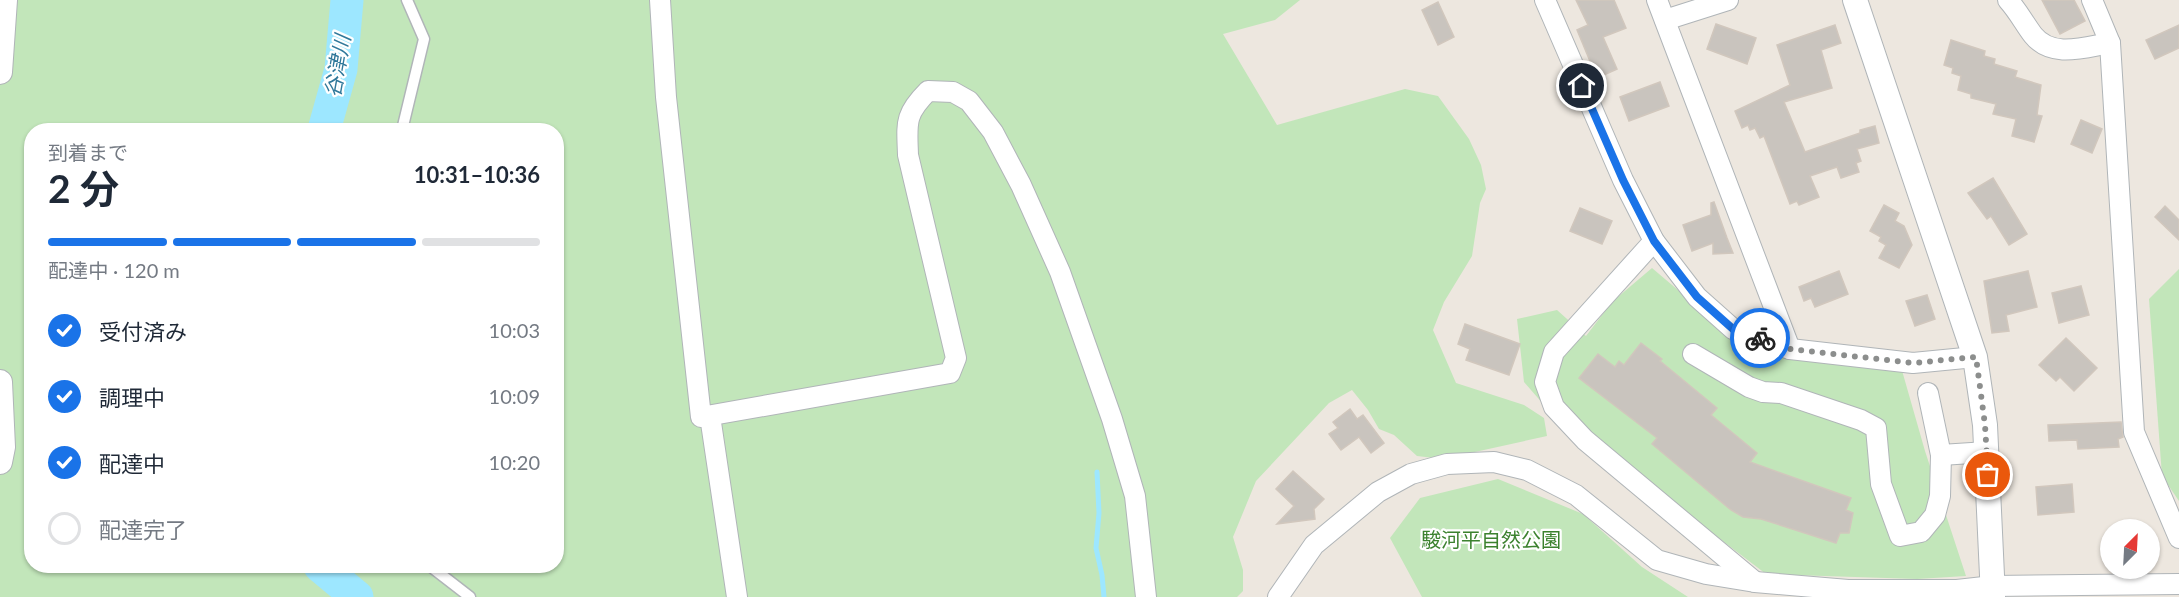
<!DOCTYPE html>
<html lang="ja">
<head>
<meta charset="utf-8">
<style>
	:root { --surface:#fff; --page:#f2f2f3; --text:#1f2937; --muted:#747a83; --line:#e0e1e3; --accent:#1a73e8 }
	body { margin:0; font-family:Lato,"Noto Sans JP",sans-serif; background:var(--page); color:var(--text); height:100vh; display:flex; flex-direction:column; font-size:22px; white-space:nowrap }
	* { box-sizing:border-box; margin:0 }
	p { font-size:20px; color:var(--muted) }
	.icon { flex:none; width:33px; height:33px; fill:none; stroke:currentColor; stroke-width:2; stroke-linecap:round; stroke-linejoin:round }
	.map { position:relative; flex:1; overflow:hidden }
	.sheet { position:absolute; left:24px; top:123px; width:540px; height:450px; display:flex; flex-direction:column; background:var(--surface); border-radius:24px; box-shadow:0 2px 4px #0004 }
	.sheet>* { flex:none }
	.needle { width:39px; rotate:24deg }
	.buttons { position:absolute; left:2100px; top:519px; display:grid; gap:12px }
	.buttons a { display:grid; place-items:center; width:60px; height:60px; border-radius:50%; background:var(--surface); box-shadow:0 2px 4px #0004; font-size:30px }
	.pin { position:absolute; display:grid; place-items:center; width:51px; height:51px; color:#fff; margin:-26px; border:3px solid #fff; border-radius:50%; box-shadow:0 2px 6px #0007 }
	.courier { position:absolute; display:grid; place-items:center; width:60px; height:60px; margin:-30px; border:4px solid #1a73e8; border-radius:50%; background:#fff; color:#222; box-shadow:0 2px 8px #0007 }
	.head em { font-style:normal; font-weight:700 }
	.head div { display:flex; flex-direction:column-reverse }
	.head { display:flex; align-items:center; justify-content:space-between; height:102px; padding:0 24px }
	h1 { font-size:39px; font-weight:700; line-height:45px }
	.bar { display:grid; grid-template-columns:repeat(4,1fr); gap:9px 6px; align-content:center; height:72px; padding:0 24px }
	.bar i { height:8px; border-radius:4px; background:var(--line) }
	.bar .selected { background:var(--accent) }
	.bar p { grid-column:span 4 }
	ol { padding:0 24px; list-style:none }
	li { display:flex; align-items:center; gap:18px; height:66px }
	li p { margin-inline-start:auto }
	li .icon { padding:6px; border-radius:50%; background:var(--accent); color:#fff; stroke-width:4 }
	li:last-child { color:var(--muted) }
	li i { width:33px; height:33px; border:3px solid var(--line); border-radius:50% }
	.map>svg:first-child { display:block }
	.green { fill:#c2e6ba; fill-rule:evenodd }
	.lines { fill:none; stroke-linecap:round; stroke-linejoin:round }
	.stream { stroke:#9de7ff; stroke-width:5 }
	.river { stroke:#9de7ff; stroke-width:33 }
	.building { fill:#c9c4be; stroke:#d1c7bd; stroke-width:1.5 }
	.service-casing { stroke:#b0b5b8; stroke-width:13 }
	.minor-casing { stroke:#b0b5b8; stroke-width:22 }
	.tertiary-casing { stroke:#b0b5b8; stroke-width:26 }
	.service { stroke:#fff; stroke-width:10 }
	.minor { stroke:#fff; stroke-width:20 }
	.tertiary { stroke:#fff; stroke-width:24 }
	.done { stroke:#8c8e8d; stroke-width:6; stroke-dasharray:0 10.8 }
	.route { stroke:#1a73e8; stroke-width:8 }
	.labels { text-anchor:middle; stroke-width:4.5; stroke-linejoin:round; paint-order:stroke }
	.park-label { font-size:20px; fill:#3c822f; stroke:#fff }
	.water-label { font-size:21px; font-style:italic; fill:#30789a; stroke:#fff }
</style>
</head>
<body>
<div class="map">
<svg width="2179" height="597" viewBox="0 0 2179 597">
	<rect width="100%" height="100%" fill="#ede7df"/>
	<g class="green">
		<path d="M0 0H1300L1275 20 1223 34 1277 125 1405 89 1438 96 1469 139 1481 165 1486 189 1480 203 1472 256 1444 302 1433 330 1456 383 1524 405 1544 418 1547 436 1443 459 1417 456 1394 435 1379 429 1368 410 1352 390 1329 403 1256 481 1233 537 1243 570V591L1237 597H0ZM32 130H556V566H32Z"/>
		<path d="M1652 268 1751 352 1901 367 1925 451 1966 576 1917 579 1766 574 1544 405 1524 382 1517 319 1557 310 1586 336 1612 302Z"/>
		<path d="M2179 269V501L2162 476 2149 299Z"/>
		<path d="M1498 479 1583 514 1642 567 1688 597H1422L1390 538 1420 498Z"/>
	</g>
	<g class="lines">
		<path class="stream" d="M1097 472 1099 513 1096 548 1102 575 1104 597"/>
		<g class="river">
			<path d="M324 130 341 69 347 0"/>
			<path d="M320 566 357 597"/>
		</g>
	</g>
	<g class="building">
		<path d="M1576 0H1614L1626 28 1603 37 1617 69 1597 78 1577 30 1588 25Z"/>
		<path d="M2042 0H2074L2085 21 2060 34Z"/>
		<path d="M1438 2 1454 37 1438 45 1422 10Z"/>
		<path d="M1716 24 1756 38 1747 64 1707 49Z"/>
		<path d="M1835 25 1841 43 1821 50 1832 88 1784 102 1805 152 1860 133V130L1875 126 1879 143 1857 149 1861 161 1856 163 1859 172 1841 178 1837 167 1810 176 1819 197 1799 205 1797 201 1790 204 1764 136 1760 138 1755 128 1750 130 1748 125 1742 128 1735 111 1790 85 1777 45Z"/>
		<path d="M2179 25V48L2155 59 2146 40Z"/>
		<path d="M1951 40 1985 51 1984 56 1995 59 1994 64 2017 71 2015 77 2041 85 2037 115 2042 116 2034 142 2012 136 2016 119 1993 114 1996 104 1971 98V94L1958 90 1961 76 1952 73 1953 68 1944 65Z"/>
		<path d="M1660 82 1669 106 1629 121 1620 97Z"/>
		<path d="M2081 120 2102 129 2092 153 2071 144Z"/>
		<path d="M1993 178 2027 234 2009 245 1991 216 1987 219 1968 193Z"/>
		<path d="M1714 202 1727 238 1733 253 1713 254V243L1692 251 1683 225 1711 215V203Z"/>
		<path d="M1884 205 1899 213 1895 221 1904 226 1912 245 1899 268 1879 258 1886 245 1879 241 1881 237 1870 231Z"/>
		<path d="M2165 206 2179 220V240L2155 217Z"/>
		<path d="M1580 208 1612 221 1602 244 1570 231Z"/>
		<path d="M1839 271 1848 294 1815 307 1811 298 1804 301 1799 287Z"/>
		<path d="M2028 271 2037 307 2006 315 2009 331 1992 333 1984 281Z"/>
		<path d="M2081 286 2089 315 2059 323 2052 293Z"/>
		<path d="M1927 295 1935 319 1915 326 1906 301Z"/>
		<path d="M1465 324 1520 344 1509 375 1466 360 1470 349 1458 344Z"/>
		<path d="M2066 338 2097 368 2074 391 2060 377 2056 381 2039 365Z"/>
		<path d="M1641 343 1662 359 1660 361 1717 408 1711 415 1757 453 1750 462 1851 498 1846 510 1853 513 1849 533H1840L1836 543 1761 519 1743 517 1731 510 1652 444 1657 438 1579 378 1598 354 1615 367 1619 361 1624 365Z"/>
		<path d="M1350 409 1357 419 1363 415 1384 443 1371 453 1359 437 1341 450 1329 434 1338 428 1333 422Z"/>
		<path d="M2121 422 2123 437 2118 439 2119 447 2078 449 2077 440 2049 441 2048 425Z"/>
		<path d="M1293 471 1324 499 1314 509 1315 519 1277 524 1294 506 1276 489Z"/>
		<path d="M2072 484 2074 512 2038 515 2036 487Z"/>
	</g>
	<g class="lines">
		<g class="service-casing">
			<g id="service">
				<path d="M402 130 424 39 407 0"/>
				<path d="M430 566 470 597"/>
			</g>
		</g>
		<g class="minor-casing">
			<g id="minor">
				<path d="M660 0 666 97 701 417 950 373 956 358 908 155C907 123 904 115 928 91L953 92 969 101 993 132 1021 185 1060 272 1112 419 1135 496 1146 597"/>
				<path d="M1545 0 1623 180 1654 241 1697 297 1733 329 1790 349 1913 363 1975 357"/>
				<path d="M1657 0 1790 349"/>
				<path d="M2008 0C2018 11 2024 23 2033 35 2052 59 2085 47 2110 43"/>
				<path d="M2092 0 2110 43 2134 432 2179 538"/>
				<path d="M1665 20 1728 0"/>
				<path d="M1654 241 1554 352 1545 382 1554 407 1585 440 1755 582"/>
				<path d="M1693 354 1749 387 1763 392 1781 393 1861 420 1876 428 1881 484 1900 536 1921 532 1935 515 1940 496 1941 455"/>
				<path d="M1928 393 1941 455 1987 452"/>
				<path d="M710 416 737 597"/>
				<path d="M1278 597 1314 545 1378 492 1411 474 1447 464 1494 462 1527 470 1576 495 1657 560 1706 574 1755 582 1848 590H1957L1993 586 2179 584"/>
			</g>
		</g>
		<g class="tertiary-casing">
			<g id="tertiary">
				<path d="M1855 0 1975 357 1985 425 1993 597"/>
				<path d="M0 72 5 0"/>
				<path d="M0 382 3 447 0 462"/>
			</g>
		</g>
		<use href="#service" class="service"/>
		<use href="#minor" class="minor"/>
		<use href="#tertiary" class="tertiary"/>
	</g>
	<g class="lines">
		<path class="done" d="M1760 338 1790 349 1913 363 1976 357 1985 425 1988 475"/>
		<path class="route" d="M1582 86 1623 180 1654 241 1697 297 1733 329 1760 338"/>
	</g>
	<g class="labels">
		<g class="park-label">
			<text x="1491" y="547">駿河平自然公園</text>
		</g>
		<g class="water-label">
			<text transform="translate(338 66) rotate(-80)" y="7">谷津川</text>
		</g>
	</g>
</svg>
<div class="buttons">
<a><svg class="needle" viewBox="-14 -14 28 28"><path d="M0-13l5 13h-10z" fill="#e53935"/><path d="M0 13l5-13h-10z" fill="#747a83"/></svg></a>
</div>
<div class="pin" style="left:1988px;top:475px;background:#ea580c"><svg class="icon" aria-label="bag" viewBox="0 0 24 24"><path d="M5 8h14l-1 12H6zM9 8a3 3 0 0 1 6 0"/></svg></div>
<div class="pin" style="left:1582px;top:86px;background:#1f2937"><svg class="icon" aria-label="home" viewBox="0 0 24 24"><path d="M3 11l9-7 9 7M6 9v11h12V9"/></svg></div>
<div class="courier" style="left:1760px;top:338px"><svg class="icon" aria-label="bike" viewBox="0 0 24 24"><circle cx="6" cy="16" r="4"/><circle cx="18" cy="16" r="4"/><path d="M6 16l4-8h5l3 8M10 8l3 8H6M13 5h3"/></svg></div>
<section class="sheet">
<div class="head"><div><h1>2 分</h1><p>到着まで</p></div><em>10:31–10:36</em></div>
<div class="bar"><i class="selected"></i><i class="selected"></i><i class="selected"></i><i></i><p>配達中 · 120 m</p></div>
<ol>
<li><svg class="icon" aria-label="check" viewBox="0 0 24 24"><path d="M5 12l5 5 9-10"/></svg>受付済み<p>10:03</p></li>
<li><svg class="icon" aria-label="check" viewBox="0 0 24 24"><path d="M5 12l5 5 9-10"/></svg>調理中<p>10:09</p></li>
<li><svg class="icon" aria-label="check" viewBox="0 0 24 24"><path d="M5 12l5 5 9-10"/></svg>配達中<p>10:20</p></li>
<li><i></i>配達完了</li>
</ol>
</section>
</div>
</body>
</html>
